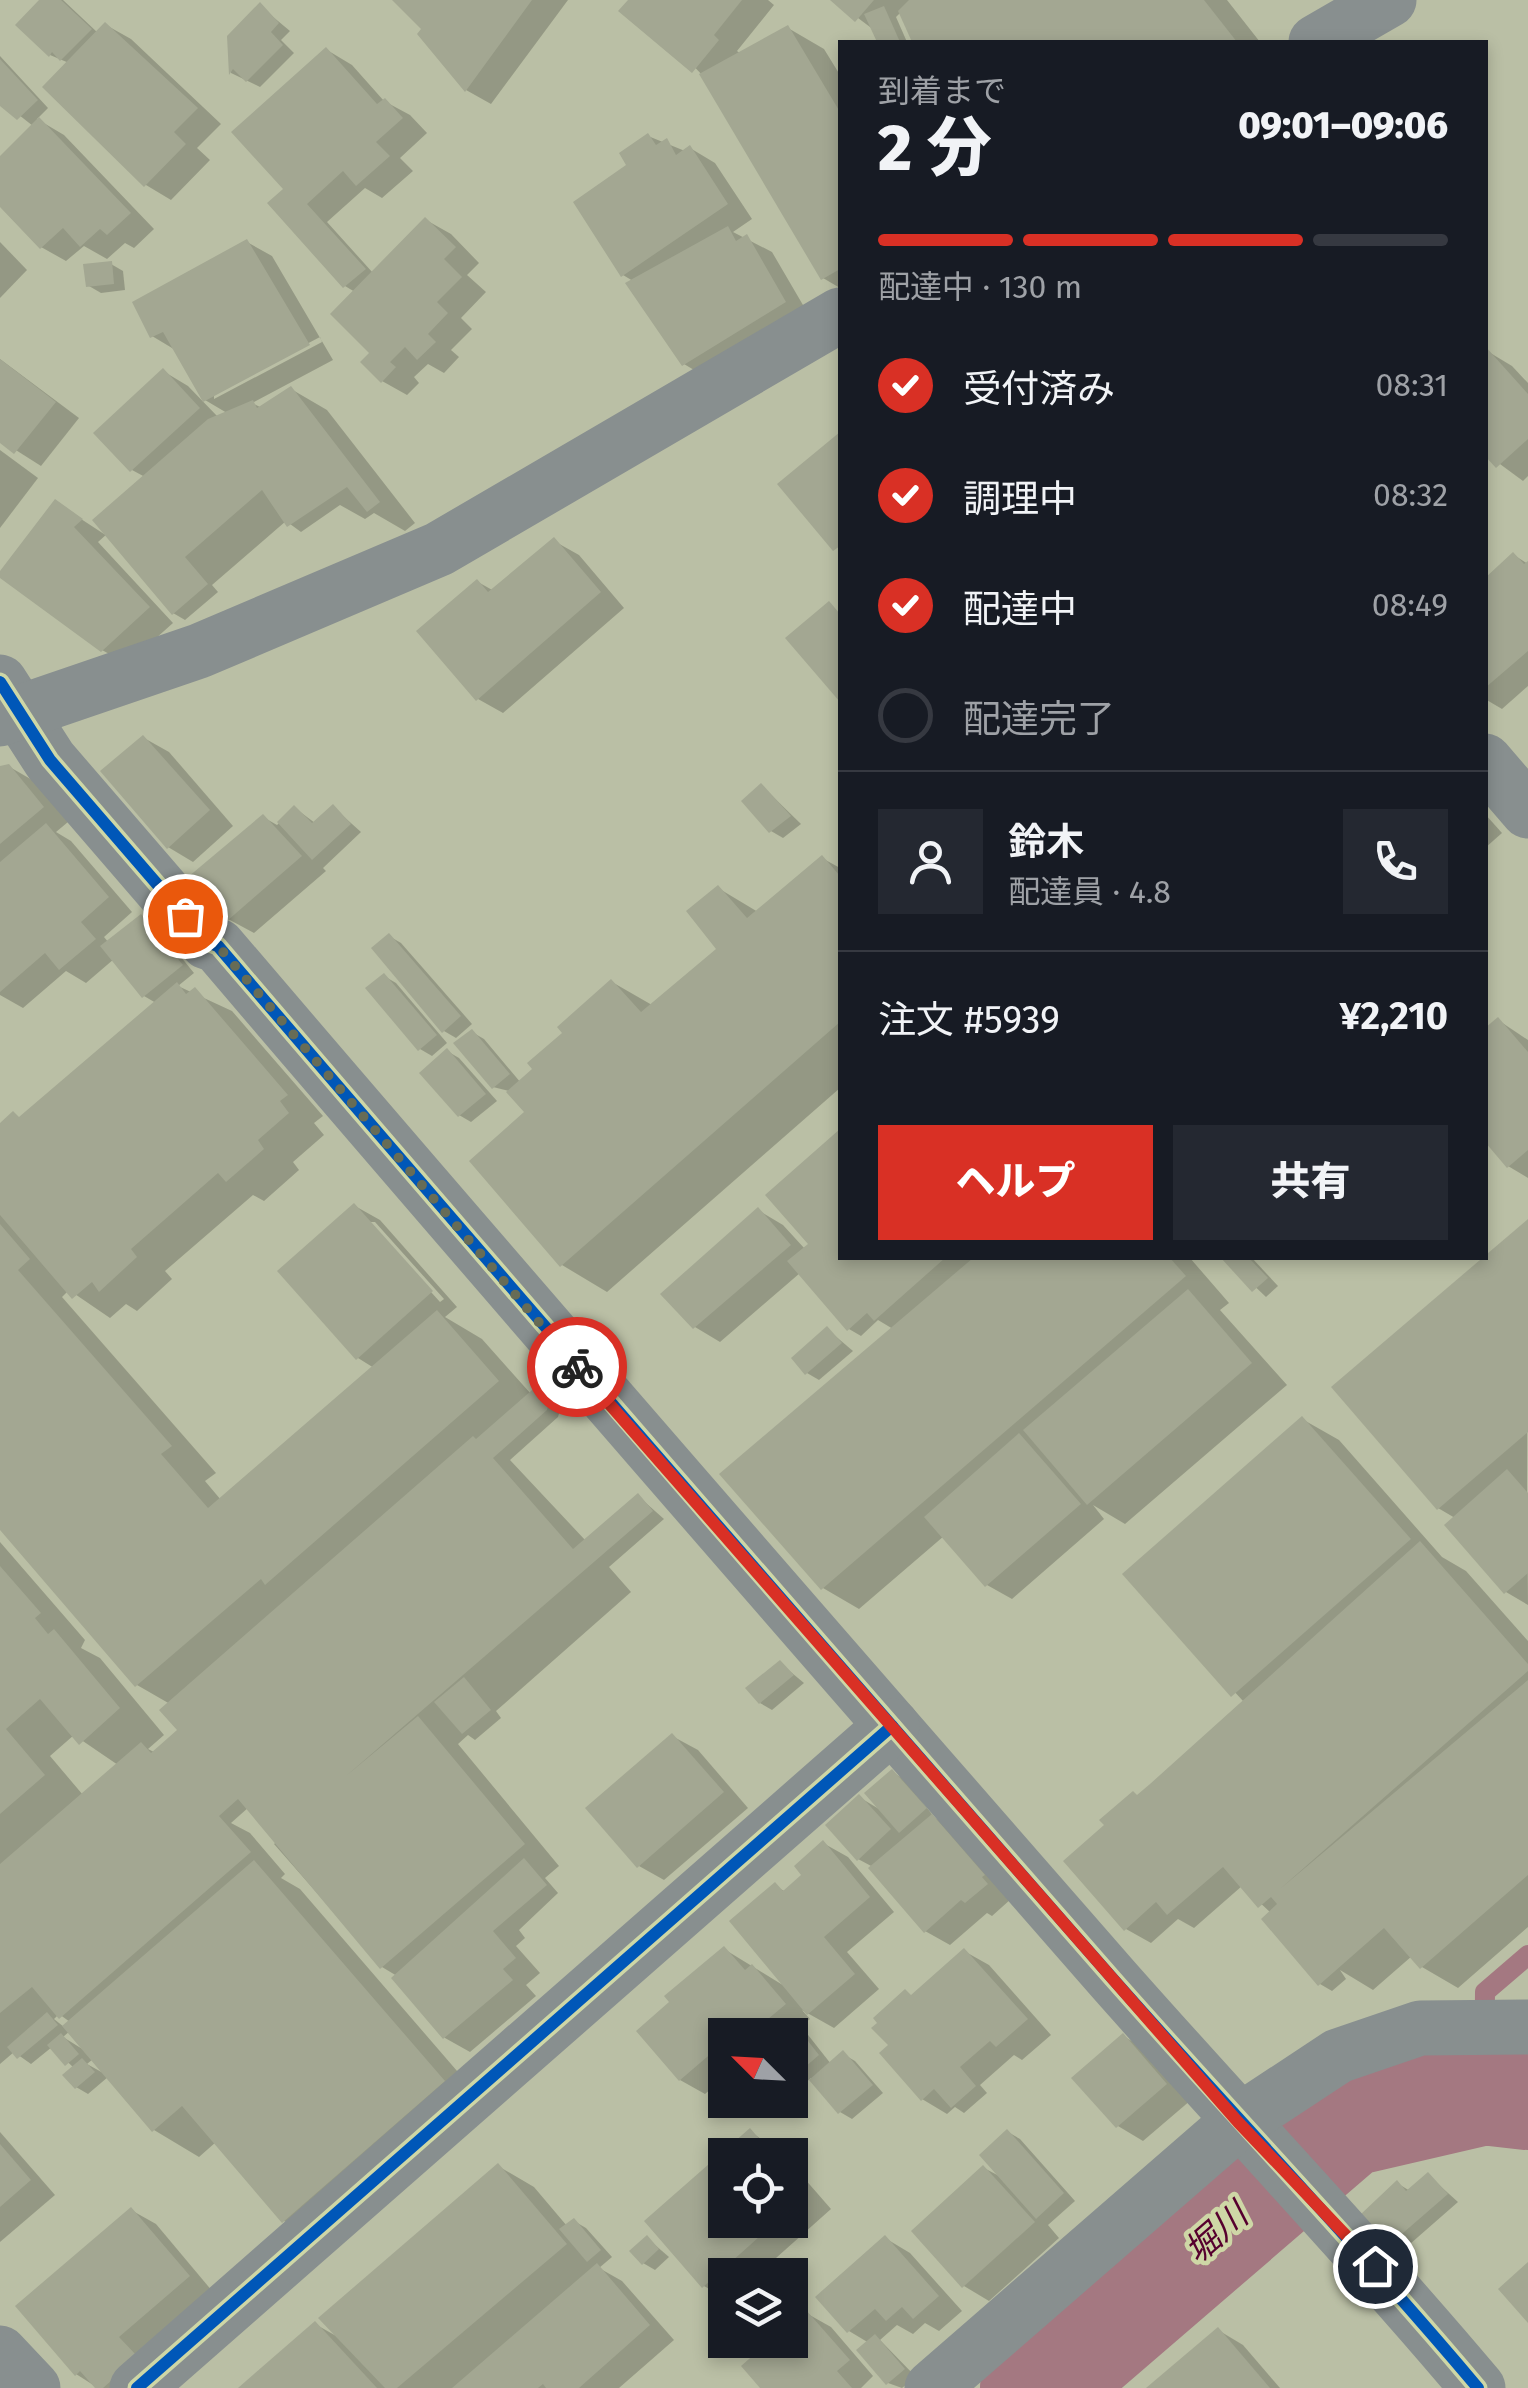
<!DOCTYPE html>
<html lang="ja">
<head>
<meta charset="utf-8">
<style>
	:root { --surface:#171b24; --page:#242831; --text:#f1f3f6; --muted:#9ea1a6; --line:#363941; --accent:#d93025 }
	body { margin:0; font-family:"Fira Sans","Noto Sans JP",sans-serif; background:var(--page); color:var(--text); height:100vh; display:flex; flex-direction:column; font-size:38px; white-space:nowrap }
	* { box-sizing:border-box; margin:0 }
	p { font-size:32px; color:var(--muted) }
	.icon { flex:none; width:55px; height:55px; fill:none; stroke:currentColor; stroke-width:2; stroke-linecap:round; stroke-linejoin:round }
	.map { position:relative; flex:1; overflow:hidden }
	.drawer { position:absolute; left:838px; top:40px; width:650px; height:1220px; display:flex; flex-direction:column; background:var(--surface); border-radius:0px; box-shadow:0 5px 15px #0003 }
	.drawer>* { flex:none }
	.needle { width:65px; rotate:294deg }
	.buttons { position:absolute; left:708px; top:2018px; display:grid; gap:20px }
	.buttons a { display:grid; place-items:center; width:100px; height:100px; border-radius:0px; background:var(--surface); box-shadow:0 5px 15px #0003; font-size:50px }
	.pin { position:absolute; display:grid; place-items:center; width:85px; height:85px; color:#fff; margin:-42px; border:5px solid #fff; border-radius:50%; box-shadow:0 2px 10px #0007 }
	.courier { position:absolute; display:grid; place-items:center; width:100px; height:100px; margin:-50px; border:8px solid #d93025; border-radius:50%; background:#fff; color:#222; box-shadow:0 2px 12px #0007 }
	.headline em { font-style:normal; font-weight:800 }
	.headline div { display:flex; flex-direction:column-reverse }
	.headline { display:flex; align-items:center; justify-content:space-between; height:170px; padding:0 40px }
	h1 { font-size:65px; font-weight:800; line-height:75px }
	.bar { display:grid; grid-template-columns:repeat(4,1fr); gap:15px 10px; align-content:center; height:120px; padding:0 40px }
	.bar i { height:12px; border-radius:8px; background:var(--line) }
	.bar .on { background:var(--accent) }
	.bar p { grid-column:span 4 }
	.line { display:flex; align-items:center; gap:25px; padding:0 40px; border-top:2px solid var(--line) }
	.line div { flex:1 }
	.round { display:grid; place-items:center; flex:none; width:105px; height:105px; border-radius:0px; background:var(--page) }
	ol { padding:0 40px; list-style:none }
	li { display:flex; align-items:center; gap:30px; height:110px }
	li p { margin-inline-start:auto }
	li .icon { padding:10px; border-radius:50%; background:var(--accent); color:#fff; stroke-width:4 }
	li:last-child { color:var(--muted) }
	li i { width:55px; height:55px; border:5px solid var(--line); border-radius:50% }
	.primary-button { display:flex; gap:20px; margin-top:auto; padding:20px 40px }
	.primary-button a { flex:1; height:115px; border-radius:0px; background:var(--accent); color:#fff; font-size:40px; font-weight:800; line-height:115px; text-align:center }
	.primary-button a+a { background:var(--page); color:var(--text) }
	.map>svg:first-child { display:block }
	.shadow { fill:#0003; fill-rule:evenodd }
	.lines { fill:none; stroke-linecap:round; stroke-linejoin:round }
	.stream { stroke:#a47881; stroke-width:20 }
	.river { stroke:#a47881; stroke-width:112 }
	.building { fill:#a3a792 }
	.street { stroke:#888f8f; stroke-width:55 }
	.cycleway-casing { stroke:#ced7a6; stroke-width:19 }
	.cycleway { stroke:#0057b8; stroke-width:12 }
	.done { stroke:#676c56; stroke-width:10; stroke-dasharray:0 18 }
	.route { stroke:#d93025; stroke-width:12 }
	.labels { text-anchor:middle; stroke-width:9; stroke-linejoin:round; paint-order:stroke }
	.water-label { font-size:35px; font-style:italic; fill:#56002e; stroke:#ced7a6 }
</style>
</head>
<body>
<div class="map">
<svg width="1528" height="2388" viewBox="0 0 1528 2388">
	<rect width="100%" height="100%" fill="#babfa5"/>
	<g class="shadow">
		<path d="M42 0H63L98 33 106 25 131 39 221 124 197 148 210 160 171 200 146 185 45 87 69 63 50 55Z"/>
		<path d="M396 0H568L491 104 466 90 420 34 424 29Z"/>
		<path d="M631 0H768L774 5 737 51 741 54 788 28 824 49 840 75V288L823 278 704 77Z"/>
		<path d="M834 0H1227L1260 42H915L901 12 896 17 907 42H879L874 30Z"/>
		<path d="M260 6 290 31 281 40 294 53 260 87 231 73 229 37Z"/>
		<path d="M327 50 352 65 384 101 410 115 427 133 400 158 413 171 382 198 365 188 327 222 373 273 426 220 451 234 479 263 467 275 486 292 461 318 472 329 451 350 459 357 444 373 428 364 414 377 419 383 407 395 382 381 355 292 345 286 286 189Z"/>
		<path d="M0 56 48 108 37 119 64 135 154 229 134 248 125 243 107 259 84 246 66 261 41 247 0 203V159L33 126 0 100Z"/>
		<path d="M648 136 685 151 690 148 715 163 752 219 733 232 772 252 810 317 709 379 684 364 633 281 623 275 630 165Z"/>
		<path d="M0 242 27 270 0 298Z"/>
		<path d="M247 242 272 256 333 360 252 403 262 408 291 389 327 410 415 523 405 531 374 513 365 519 340 505 301 532 286 521 212 585 218 592 185 620 173 613 107 534 98 542 173 623 127 664 102 650 55 502 104 534 145 477 132 470 163 371 188 386 218 417 227 413 205 400 177 351 152 336ZM320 337 322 342 214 399V393Z"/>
		<path d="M111 264 123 271 125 290 101 293 89 286Z"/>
		<path d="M1487 351 1512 366 1528 383V476L1523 481 1485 453Z"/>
		<path d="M0 359 79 418 41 466 0 440Z"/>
		<path d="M0 450 38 478 0 528Z"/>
		<path d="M554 541 579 555 624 608 503 713 478 699V582L494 591Z"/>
		<path d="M1514 555 1528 564V686L1502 709 1485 699V581Z"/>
		<path d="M144 738 169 752 233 826 193 862 168 847Z"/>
		<path d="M8 766 34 781 68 822 56 832 71 841 132 912 104 937 109 943 141 917 154 924 194 973 178 986 232 1011 323 1116 314 1123 324 1135 293 1162 299 1170 264 1201 253 1195 165 1271 172 1279 137 1311 126 1304 110 1318 69 1290 62 1297 216 1473 205 1481 221 1500 374 1368 358 1358 355 1206 380 1220 457 1307 445 1317 482 1339 531 1394 547 1380 565 1394 558 1417 510 1460 586 1541 638 1496 664 1519 609 1567 631 1592 496 1711 501 1718 475 1740 468 1735 458 1744 559 1866 545 1878 558 1893 519 1930 525 1938 516 1946 540 1973 526 1985 536 1996 470 2052 445 2038 397 1976 382 1967 274 1844 279 1840 249 1807 231 1823 250 1833 285 1874 281 1878 300 1889 489 2108 329 2247 284 2221 216 2142 199 2157 154 2130 108 2077 88 2094 76 2087 74 2068 52 2047 31 2064 14 2052 0 2064V1542L85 1640 81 1648 100 1658 164 1735 148 1749 154 1752 187 1738 170 1704 137 1685 0 1526V1126L21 1118 156 1003 144 996 114 959 86 983 66 971 23 1008 0 995V769ZM368 1222H375L444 1299 440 1302ZM74 1735 118 1765 83 1795 50 1756ZM59 2014 70 2022 64 2027 54 2019ZM70 2031 84 2050 63 2037ZM93 2059 105 2074 87 2064Z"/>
		<path d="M762 786 801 824 783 838 771 831Z"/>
		<path d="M333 807 361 832 323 868 326 871 254 933 228 919 263 817 277 825 295 808 315 823Z"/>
		<path d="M1485 814 1502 833 1485 848Z"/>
		<path d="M822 858 840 868V1088L607 1292 562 1265 528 1113 509 1091 493 1087 472 1032 484 1039 521 1083 612 982 652 1005 719 949 718 888 758 912Z"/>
		<path d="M389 936 401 943 472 1024 456 1038 444 1031Z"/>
		<path d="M384 976 396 983 447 1043 432 1056 420 1049Z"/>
		<path d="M1498 1020 1528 1040V1178L1508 1166 1485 1138V1031Z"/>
		<path d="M447 1051 459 1058 497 1101 471 1122 459 1115Z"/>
		<path d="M840 1132V1258H1190L1229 1303 1220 1310 1287 1385 1125 1524 1093 1505 1104 1519 1012 1599 987 1585 944 1536 859 1609 823 1588 893 1329 878 1320 861 1336 849 1329 800 1273 720 1342 695 1327 664 1294 758 1210 783 1225 805 1249 811 1245Z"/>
		<path d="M1528 1222 1527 1484 1528 1605 1506 1592 1455 1518 1438 1508Z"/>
		<path d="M1225 1258H1252L1278 1286 1266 1297Z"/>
		<path d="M827 1329 853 1351 819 1380 807 1373Z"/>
		<path d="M1302 1419 1339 1440 1442 1557 1466 1571 1528 1641V1927L1458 1988 1422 1967 1412 1956 1373 1990 1340 1970 1346 1979 1332 1991 1320 1984 1271 1913 1242 1886 1194 1928 1178 1919 1151 1943 1126 1929 1138 1797 1243 1701 1126 1574Z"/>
		<path d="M780 1663 804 1683 772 1710 760 1703Z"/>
		<path d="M672 1736 698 1750 748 1808 664 1880 639 1866Z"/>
		<path d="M892 1772 904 1779 935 1818 958 1831 1011 1899 992 1916 987 1913 950 1945 925 1931 873 1867 858 1859 859 1797 879 1809Z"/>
		<path d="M823 1843 848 1857 894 1912 847 1952 879 1989 834 2028 802 2010 810 2019 801 2026 831 2064 843 2054 855 2061 883 2093 852 2119 840 2112 811 2078 796 2091 790 2087V2035H725V2077L705 2094 680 2080 724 1949 786 1987 775 1886 786 1892 805 1876Z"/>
		<path d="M964 1951 989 1965 1051 2035 1022 2060 1014 2055 980 2085 987 2093 964 2113 955 2107 947 2114 922 2099 892 2046 913 1997Z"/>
		<path d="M1123 2036 1148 2050 1191 2100 1143 2141 1118 2126Z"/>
		<path d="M750 2131 783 2155H725V2220H790V2162L831 2209 757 2275H725V2298L704 2286 648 2221Z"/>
		<path d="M0 2132 55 2195 0 2242Z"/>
		<path d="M1008 2132 1020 2139 1075 2201 1048 2225 1059 2238 989 2301 964 2286 914 2231 984 2168 1001 2177Z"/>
		<path d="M498 2166 534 2187 567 2226 574 2221 586 2228 612 2257 599 2268 622 2281 674 2340 619 2388H241L315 2324 338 2337Z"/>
		<path d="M1428 2175 1458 2202 1402 2251 1390 2244 1397 2183 1410 2191Z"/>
		<path d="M131 2210 156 2224 213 2292 122 2388H98L76 2374Z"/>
		<path d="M647 2238 669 2257 655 2270 643 2263Z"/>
		<path d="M885 2238 910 2253 962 2311 939 2331 925 2323 913 2334 897 2325 880 2340 916 2377 902 2388 888 2383 869 2343 849 2331Z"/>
		<path d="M806 2313 831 2327 873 2376 861 2388H763L775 2340H790V2327Z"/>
		<path d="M1218 2330 1243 2345 1280 2388H1150Z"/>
	</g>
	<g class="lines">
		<path class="stream" d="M1484 2089 1485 1992 1528 1955"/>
		<path class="river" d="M1036 2388 1346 2121 1484 2089 1528 2094"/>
	</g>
	<g class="building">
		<path d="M39 0H61L92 29 60 61 52 52 49 57 15 25Z"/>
		<path d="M392 0H532L465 92 417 34 421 29Z"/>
		<path d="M628 0H742L714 35 719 40 692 73 618 11Z"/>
		<path d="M830 0H874L855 22Z"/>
		<path d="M909 0H1204L1237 42H912L898 11Z"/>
		<path d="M260 2 279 23 271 32 283 45 246 82 233 69 229 75 227 36Z"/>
		<path d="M884 6 900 42H877L864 14Z"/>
		<path d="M105 22 198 108 174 132 186 144 144 187 42 87Z"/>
		<path d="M788 25 840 112V269L821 280 699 74Z"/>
		<path d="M326 47 377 104 385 98 403 118 376 142 390 156 356 186 343 171 307 204 366 269 343 288 267 203 283 189 231 132Z"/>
		<path d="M0 59 38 100 17 120 0 106Z"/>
		<path d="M39 117 131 213 107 235 100 229 80 247 63 228 40 249 0 207V156Z"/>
		<path d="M648 133 656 145 667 138 676 155 690 145 728 204 621 277 573 202 626 165 619 153Z"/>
		<path d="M425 217 456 247 444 259 462 277 437 302 448 313 428 334 436 342 417 360 405 347 390 362 396 367 381 383 360 362 369 353 330 314Z"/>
		<path d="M728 226 736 241 747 234 786 302 682 366 625 283Z"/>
		<path d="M247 239 310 345 203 402 163 332 150 338 132 302Z"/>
		<path d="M112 261 114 284 86 287 83 264Z"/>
		<path d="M1485 346 1528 394V439L1496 468 1485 456Z"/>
		<path d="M0 359 56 402 14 454 0 443Z"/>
		<path d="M163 368 200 408 130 472 93 433Z"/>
		<path d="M291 386 380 502 367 512 347 487 287 527 262 490 185 557 208 584 172 615 92 520 208 419 253 400 257 408Z"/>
		<path d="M840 432V546L833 551 777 484Z"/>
		<path d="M55 499 83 519 74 527 150 607 101 652 0 578V571Z"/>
		<path d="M554 537 601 592 476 701 416 631 477 579 488 592Z"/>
		<path d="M1513 552 1524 564 1528 561V651L1485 688V578Z"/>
		<path d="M829 601 840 614V702L785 638Z"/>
		<path d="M143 735 210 810 167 849 100 771Z"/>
		<path d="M9 764 44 807 0 844V766Z"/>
		<path d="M761 783 791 816 769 833 741 801Z"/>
		<path d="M333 804 351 824 312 860 277 822 294 805 312 823Z"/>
		<path d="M263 814 302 856 227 921 188 877Z"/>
		<path d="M46 823 109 897 81 922 96 939 59 970 45 953 0 992V862Z"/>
		<path d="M822 855 840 876V1022L560 1267 469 1161 524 1112 506 1092 532 1069 527 1063 562 1033 557 1027 611 979 641 1012 716 949 686 911 718 885 747 918Z"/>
		<path d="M141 914 183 965 142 998 100 946Z"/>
		<path d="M389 933 461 1016 442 1033 371 948Z"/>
		<path d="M384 973 437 1035 418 1051 365 988Z"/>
		<path d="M177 982 186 994 195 987 288 1095 280 1101 289 1113 258 1140 264 1149 226 1182 218 1173 131 1249 137 1257 99 1292 92 1282 72 1299 0 1215V1123L13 1111 19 1117Z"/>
		<path d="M1498 1017 1528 1052V1150L1507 1168 1485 1142V1028Z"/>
		<path d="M472 1029 510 1074 492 1089 453 1043Z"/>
		<path d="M447 1048 486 1094 458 1117 419 1073Z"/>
		<path d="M840 1129V1258H945L874 1321 867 1313 847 1331 787 1261 808 1244 765 1195Z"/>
		<path d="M354 1203 433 1291 356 1360 277 1271Z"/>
		<path d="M758 1207 791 1245 693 1329 660 1294Z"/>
		<path d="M1528 1219V1432L1437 1510 1331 1387Z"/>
		<path d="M0 1224 30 1259 18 1270 172 1446 161 1454 208 1508 437 1310 499 1381 265 1585 261 1579 135 1687 0 1530Z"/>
		<path d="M973 1258H1170L1186 1276 821 1590 719 1474Z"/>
		<path d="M1221 1258H1249L1268 1278 1252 1292Z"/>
		<path d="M1188 1289 1252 1363 1087 1505 1023 1430Z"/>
		<path d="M827 1326 842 1343 805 1375 791 1358Z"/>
		<path d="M547 1377 553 1385 547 1410 493 1458 573 1549 638 1493 653 1511 346 1776 418 1716 525 1844 380 1969 238 1799 219 1816 251 1852 59 2019 32 1987 0 2013V1864L141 1742 151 1753 177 1730 159 1710 473 1436 476 1439Z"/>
		<path d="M1302 1416 1411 1539 1231 1697 1122 1574Z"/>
		<path d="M1019 1433 1081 1504 985 1587 924 1517Z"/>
		<path d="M1507 1469 1528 1493V1573L1504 1594 1444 1525Z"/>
		<path d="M1420 1541 1528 1664V1671L1280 1889 1528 1680V1875L1420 1969 1384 1928 1318 1986 1261 1919 1277 1904 1271 1897 1258 1908 1223 1867 1167 1915 1156 1902 1124 1931 1063 1861 1104 1825 1099 1820 1133 1791 1137 1795 1150 1784Z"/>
		<path d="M0 1566 41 1613 35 1618 48 1634 54 1629 120 1708 79 1745 40 1699 6 1729 45 1775 0 1814Z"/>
		<path d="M780 1660 794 1675 759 1704 745 1688Z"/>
		<path d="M464 1677 491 1710 462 1734 434 1702Z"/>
		<path d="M672 1733 724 1792 637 1868 585 1808Z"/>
		<path d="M892 1769 927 1808 899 1833 864 1793Z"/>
		<path d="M859 1794 891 1829 857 1861 825 1825Z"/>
		<path d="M932 1814 985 1875 982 1877 988 1884 965 1903 961 1900 924 1933 868 1868Z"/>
		<path d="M823 1840 870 1897 824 1937 855 1974 807 2015 729 1921 775 1882 783 1891 801 1875 794 1866Z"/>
		<path d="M524 1858 547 1885 493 1931 516 1958 503 1969 513 1980 443 2039 391 1978Z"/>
		<path d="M254 1860 445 2081 282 2223 182 2106 152 2132 62 2026Z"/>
		<path d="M724 1946 745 1970 752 1964 786 2004 749 2035H725V2055L721 2059 714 2051 679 2081 636 2031 669 2002 664 1996Z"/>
		<path d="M964 1948 1028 2019 996 2047 990 2041 960 2067 976 2086 951 2108 934 2089 921 2101 879 2053 888 2045 871 2028 877 2023 873 2018 905 1989 911 1995Z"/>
		<path d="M47 2012 58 2025 17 2059 7 2047Z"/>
		<path d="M790 2018 819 2055 790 2080V2035H770Z"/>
		<path d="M61 2033 79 2054 65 2066 47 2045Z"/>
		<path d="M1123 2033 1167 2084 1116 2128 1071 2078Z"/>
		<path d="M843 2050 873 2085 838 2114 809 2080Z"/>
		<path d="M82 2058 95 2072 75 2089 62 2075Z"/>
		<path d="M750 2128 773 2155H725V2220H778L702 2288 644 2221Z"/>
		<path d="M1007 2129 1064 2193 1036 2219 979 2155Z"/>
		<path d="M0 2144 31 2180 0 2207Z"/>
		<path d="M498 2163 567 2244 397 2388H385L318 2318Z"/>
		<path d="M983 2165 1035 2222 962 2288 911 2231Z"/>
		<path d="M1428 2172 1448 2194 1388 2246 1360 2215 1397 2180 1406 2191Z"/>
		<path d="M790 2174 807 2194 790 2210Z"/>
		<path d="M131 2207 190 2276 119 2337 138 2357 103 2388H95L80 2371 75 2376 15 2306Z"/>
		<path d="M574 2218 601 2250 587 2262 559 2229Z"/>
		<path d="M647 2235 659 2249 642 2265 629 2251Z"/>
		<path d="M885 2235 939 2296 913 2319 902 2307 886 2321 875 2309 847 2333 815 2297Z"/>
		<path d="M1528 2262V2323L1498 2289Z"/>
		<path d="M597 2263 650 2325 579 2388H546L543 2384 538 2388H452Z"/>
		<path d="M806 2310 850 2360 837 2371 852 2388H760L741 2366 771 2340H790V2324Z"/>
		<path d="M315 2321 377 2388H238Z"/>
		<path d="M1218 2327 1270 2388H1146Z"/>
		<path d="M875 2334 905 2369 886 2385 856 2350Z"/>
	</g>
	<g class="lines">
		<g class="street">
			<path d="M1316 42 1389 0"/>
			<path d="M0 682 50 760 207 942 218 946C514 1293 813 1636 1113 1979 1234 2116 1360 2248 1478 2388"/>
			<path d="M0 719 199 651 439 549 840 315"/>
			<path d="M1485 761 1528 811"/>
			<path d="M0 2353 33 2388"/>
			<path d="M137 2388 892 1726"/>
			<path d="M932 2388 1238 2122 1338 2056 1420 2028 1528 2027"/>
		</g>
		<g class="cycleway-casing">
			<g id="cycleway">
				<path d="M0 682 50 760 207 942 218 946C514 1293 813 1636 1113 1979 1234 2116 1360 2248 1478 2388"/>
				<path d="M137 2388 892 1726"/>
			</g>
		</g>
		<use href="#cycleway" class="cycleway"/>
	</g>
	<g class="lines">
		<path class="done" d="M185 916 207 942 218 946 577 1367"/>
		<path class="route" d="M577 1367 1238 2122 1375 2266"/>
	</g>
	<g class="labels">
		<g class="water-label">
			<text transform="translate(1216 2233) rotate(-41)" y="12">堀川</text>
		</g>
	</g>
</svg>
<div class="buttons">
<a><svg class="needle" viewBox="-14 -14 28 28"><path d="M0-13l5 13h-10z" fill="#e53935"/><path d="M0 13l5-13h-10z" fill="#9ea1a6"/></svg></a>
<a><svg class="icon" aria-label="locate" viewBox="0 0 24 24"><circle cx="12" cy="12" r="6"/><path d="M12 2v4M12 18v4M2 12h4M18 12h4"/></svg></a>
<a><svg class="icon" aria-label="layers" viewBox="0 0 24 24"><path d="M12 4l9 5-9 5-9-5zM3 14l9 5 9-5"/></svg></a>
</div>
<div class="pin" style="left:185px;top:916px;background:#ea580c"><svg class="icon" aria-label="bag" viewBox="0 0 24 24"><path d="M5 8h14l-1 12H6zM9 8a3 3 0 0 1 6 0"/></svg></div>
<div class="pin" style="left:1375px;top:2266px;background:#1f2937"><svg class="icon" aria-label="home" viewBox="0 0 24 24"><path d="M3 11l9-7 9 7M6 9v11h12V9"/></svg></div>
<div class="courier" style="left:577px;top:1367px"><svg class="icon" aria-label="bike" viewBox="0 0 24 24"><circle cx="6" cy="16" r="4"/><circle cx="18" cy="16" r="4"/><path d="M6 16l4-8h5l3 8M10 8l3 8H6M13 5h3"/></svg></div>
<section class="drawer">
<div class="headline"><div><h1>2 分</h1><p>到着まで</p></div><em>09:01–09:06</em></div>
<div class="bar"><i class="on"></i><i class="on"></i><i class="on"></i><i></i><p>配達中 · 130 m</p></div>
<ol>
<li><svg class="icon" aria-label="check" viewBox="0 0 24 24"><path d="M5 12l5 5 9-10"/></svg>受付済み<p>08:31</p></li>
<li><svg class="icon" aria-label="check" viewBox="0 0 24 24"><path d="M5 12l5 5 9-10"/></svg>調理中<p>08:32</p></li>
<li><svg class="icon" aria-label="check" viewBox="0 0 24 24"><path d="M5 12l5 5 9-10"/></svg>配達中<p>08:49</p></li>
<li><i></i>配達完了</li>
</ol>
<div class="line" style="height:180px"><a class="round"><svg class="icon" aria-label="person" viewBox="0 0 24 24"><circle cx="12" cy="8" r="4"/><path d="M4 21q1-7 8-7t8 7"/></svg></a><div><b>鈴木</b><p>配達員 · 4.8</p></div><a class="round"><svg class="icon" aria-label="phone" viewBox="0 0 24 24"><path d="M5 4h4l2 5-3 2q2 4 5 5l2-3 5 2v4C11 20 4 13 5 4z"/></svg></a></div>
<div class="line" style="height:130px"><div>注文 #5939</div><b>¥2,210</b></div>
<div class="primary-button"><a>ヘルプ</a><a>共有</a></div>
</section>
</div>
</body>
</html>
